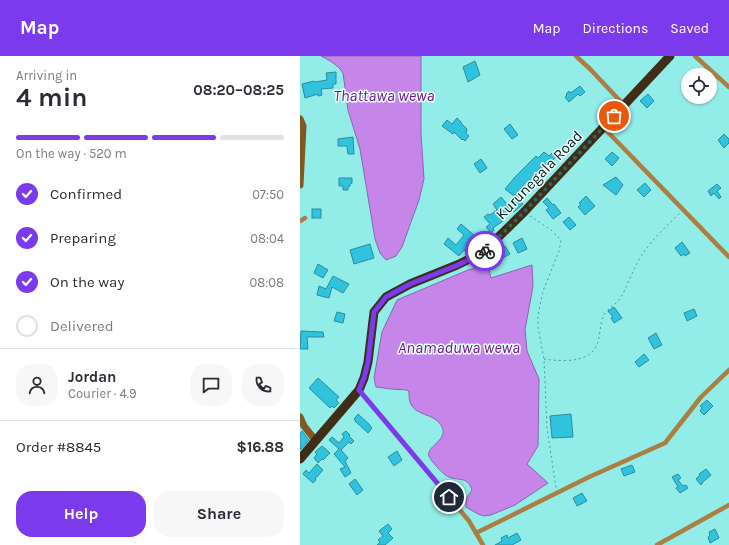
<!DOCTYPE html>
<html lang="en">
<head>
<meta charset="utf-8">
<style>
	:root { --surface:#fff; --page:#f7f7f7; --text:#2b2b33; --muted:#7c7c81; --line:#e1e1e2; --accent:#7c3aed }
	body { margin:0; font-family:Karla,sans-serif; background:var(--page); color:var(--text); height:100vh; display:flex; flex-direction:column; font-size:15px; white-space:nowrap }
	* { box-sizing:border-box; margin:0 }
	p { font-size:13px; color:var(--muted) }
	.icon { flex:none; width:22px; height:22px; fill:none; stroke:currentColor; stroke-width:2; stroke-linecap:round; stroke-linejoin:round }
	.map { position:relative; flex:1; overflow:hidden }
	.side { display:flex; flex-direction:column; background:var(--surface); width:300px }
	.side>* { flex:none }
	.controls { position:absolute; left:381px; top:12px; display:grid; gap:8px }
	.controls a { display:grid; place-items:center; width:36px; height:36px; border-radius:50%; background:var(--surface); box-shadow:0 1px 3px #0004; font-size:20px }
	.pin { position:absolute; display:grid; place-items:center; width:34px; height:34px; color:#fff; margin:-17px; border:2px solid #fff; border-radius:50%; box-shadow:0 1px 4px #0007 }
	.courier { position:absolute; display:grid; place-items:center; width:40px; height:40px; margin:-20px; border:3px solid #7c3aed; border-radius:50%; background:#fff; color:#222; box-shadow:0 1px 5px #0007 }
	.headline em { font-style:normal; font-weight:700 }
	.headline div { display:flex; flex-direction:column-reverse }
	.headline { display:flex; align-items:center; justify-content:space-between; height:68px; padding:0 16px }
	h1 { font-size:26px; font-weight:700; line-height:30px }
	.bar { display:grid; grid-template-columns:repeat(4,1fr); gap:6px 4px; align-content:center; height:48px; padding:0 16px }
	.bar i { height:5px; border-radius:3px; background:var(--line) }
	.bar .on { background:var(--accent) }
	.bar p { grid-column:span 4 }
	.line { display:flex; align-items:center; gap:10px; padding:0 16px; border-top:1px solid var(--line) }
	.line div { flex:1 }
	.round { display:grid; place-items:center; flex:none; width:42px; height:42px; border-radius:16px; background:var(--page) }
	ol { padding:0 16px; list-style:none }
	li { display:flex; align-items:center; gap:12px; height:44px }
	li p { margin-inline-start:auto }
	li .icon { padding:4px; border-radius:50%; background:var(--accent); color:#fff; stroke-width:4 }
	li:last-child { color:var(--muted) }
	li i { width:22px; height:22px; border:2px solid var(--line); border-radius:50% }
	.cta { display:flex; gap:8px; margin-top:auto; padding:8px 16px }
	.cta a { flex:1; height:46px; border-radius:16px; background:var(--accent); color:#fff; font-size:16px; font-weight:700; line-height:46px; text-align:center }
	.cta a+a { background:var(--page); color:var(--text) }
	header { display:flex; align-items:center; gap:24px; box-sizing:border-box; height:56px; padding:0 20px; background:var(--accent); color:#fff }
	header strong { font-size:19px }
	nav { display:flex; gap:22px; margin-inline-start:auto; font-size:14px }
	main { display:flex; flex:1; min-height:0 }
	.map>svg:first-child { display:block }
	.water { fill:#c686e9; stroke:#8b66ac }
	.building { fill:#2fc3dd; stroke:#318a9b }
	.lines { fill:none; stroke-linecap:round; stroke-linejoin:round }
	.path { stroke:#579895; stroke-width:1; stroke-dasharray:2 3; stroke-linecap:butt }
	.street { stroke:#ab7e42; stroke-width:4.5 }
	.secondary { stroke:#805922; stroke-width:7 }
	.highway { stroke:#3e2d17; stroke-width:9 }
	.done { stroke:#346563; stroke-width:4; stroke-dasharray:0 7.2 }
	.route { stroke:#7c3aed; stroke-width:5 }
	.labels { text-anchor:middle; stroke-width:3; stroke-linejoin:round; paint-order:stroke }
	.street-label { font-size:15px; fill:#011d1c; stroke:#eefefd }
	.water-label { font-size:16px; font-style:italic; fill:#6d1a90; stroke:#eefefd }
</style>
</head>
<body>
<header>
<strong>Map</strong>
<nav><a>Map</a><a>Directions</a><a>Saved</a></nav>
</header>
<main>
<section class="side">
<div class="headline"><div><h1>4 min</h1><p>Arriving in</p></div><em>08:20–08:25</em></div>
<div class="bar"><i class="on"></i><i class="on"></i><i class="on"></i><i></i><p>On the way · 520 m</p></div>
<ol>
<li><svg class="icon" aria-label="check" viewBox="0 0 24 24"><path d="M5 12l5 5 9-10"/></svg>Confirmed<p>07:50</p></li>
<li><svg class="icon" aria-label="check" viewBox="0 0 24 24"><path d="M5 12l5 5 9-10"/></svg>Preparing<p>08:04</p></li>
<li><svg class="icon" aria-label="check" viewBox="0 0 24 24"><path d="M5 12l5 5 9-10"/></svg>On the way<p>08:08</p></li>
<li><i></i>Delivered</li>
</ol>
<div class="line" style="height:72px"><a class="round"><svg class="icon" aria-label="person" viewBox="0 0 24 24"><circle cx="12" cy="8" r="4"/><path d="M4 21q1-7 8-7t8 7"/></svg></a><div><b>Jordan</b><p>Courier · 4.9</p></div><a class="round"><svg class="icon" aria-label="chat" viewBox="0 0 24 24"><path d="M4 5h16v11H9l-5 4z"/></svg></a><a class="round"><svg class="icon" aria-label="phone" viewBox="0 0 24 24"><path d="M5 4h4l2 5-3 2q2 4 5 5l2-3 5 2v4C11 20 4 13 5 4z"/></svg></a></div>
<div class="line" style="height:52px"><div>Order #8845</div><b>$16.88</b></div>
<div class="cta"><a>Help</a><a>Share</a></div>
</section>
<div class="map">
<svg width="429" height="489" viewBox="0 0 429 489">
	<rect width="100%" height="100%" fill="#92ece8"/>
	<g class="water">
		<path d="M21 0H121V78L124 123 119 144 102 191 96 200 86 204 80 197 75 183 60 93 48 54 43 17C38 9 29 4 21 0Z"/>
		<path d="M188 209 191 222 232 209 233 230 225 274 227 295 239 323 238 390 227 408 248 427 215 449 191 459 184 460 178 458 166 451V443L172 434C167 419 158 426 147 420 144 419 131 405 130 402 122 391 151 385 141 369 134 357 114 360 110 346 109 343 109 339 109 336L107 334 91 333 76 331 74 322 82 276 97 244 168 214Z"/>
	</g>
	<g class="building">
		<path d="M175 5 180 19 168 26 163 11Z"/>
		<path d="M36 16V28H33V32L21 33 22 39 18 40V38L5 42 2 28 14 25 15 26 27 24 26 17Z"/>
		<path d="M280 30 285 36 280 40 278 38 269 46 265 41 267 39 266 38 269 35 270 37 272 36Z"/>
		<path d="M348 38 354 45 347 52 340 45Z"/>
		<path d="M157 62 161 66V67L167 73 166 77 169 80 165 85 163 83 162 84 154 76 153 78 142 70 147 64 152 68Z"/>
		<path d="M210 68 218 79 212 83 204 73Z"/>
		<path d="M424 78 429 83V87L424 92 418 84Z"/>
		<path d="M53 81 54 98H48L47 90H38V83Z"/>
		<path d="M244 96 249 100 252 97 256 101 249 108 248 107 236 120 238 122 231 129 227 125 214 140 205 133 215 121 236 100 238 102Z"/>
		<path d="M312 96 319 102 312 110 305 103Z"/>
		<path d="M181 103 187 112 180 117 174 108Z"/>
		<path d="M316 121 323 129 316 139 303 129Z"/>
		<path d="M39 122H52V127L50 128V130L48 131V134H43V130H39Z"/>
		<path d="M345 127 351 134 344 141 337 134Z"/>
		<path d="M417 128 421 132 417 135 421 141 419 143 414 137 411 140 408 135Z"/>
		<path d="M216 139 223 148 214 156 211 152 200 161 203 165 193 172 194 174 191 177 186 171 190 168 184 161 188 158 190 159 197 154 193 148 201 141 207 148Z"/>
		<path d="M286 140 295 150 285 159 278 151 281 148 279 147Z"/>
		<path d="M247 142 253 149 254 148 261 157 253 163 246 154 249 152 243 146Z"/>
		<rect x="12" y="153" width="9" height="9"/>
		<path d="M269 161 276 169 270 174 263 166Z"/>
		<path d="M161 168 182 186 178 191 174 187 167 197 164 194 159 200 144 188 148 182 156 189 164 179 157 173Z"/>
		<path d="M222 182 227 193 218 197 213 187Z"/>
		<path d="M382 186 390 197 385 200 384 198 381 200 375 192Z"/>
		<path d="M70 188 74 202 54 208 50 194Z"/>
		<path d="M205 190 210 198 199 204 195 196Z"/>
		<path d="M18 208 28 214 23 222 14 217Z"/>
		<path d="M33 220 49 228 43 237 32 231 29 242 17 239 19 230 26 233Z"/>
		<path d="M314 251 322 262 314 267 311 262 313 261 308 255Z"/>
		<path d="M394 253 397 260 387 265 384 257Z"/>
		<path d="M37 256 45 258 43 267 34 265Z"/>
		<path d="M1 275 23 276 24 281H7L8 293H0Z"/>
		<path d="M356 277 362 289 354 293 348 282Z"/>
		<path d="M344 298 349 304 339 311 335 306Z"/>
		<path d="M18 322 39 341 36 344 39 347 34 352 32 350 30 352 9 332Z"/>
		<path d="M407 344 413 350 404 359 400 355 402 352 400 350Z"/>
		<path d="M58 358 70 369V370L72 372 68 377 55 365V364L54 363Z"/>
		<path d="M271 358 273 381 252 382 250 360Z"/>
		<path d="M2 375 9 384 0 394V378Z"/>
		<path d="M46 375 50 379 49 380 54 385 51 388 49 386 41 394 48 402 45 405 51 417 45 421 40 413 45 411 34 398 39 393 29 384 32 381 39 387 44 381 42 378Z"/>
		<path d="M22 390 30 397 23 404 22 403 18 407 14 402 17 398 15 396Z"/>
		<path d="M97 395 102 404 94 410 88 401Z"/>
		<path d="M17 408 23 414 15 423 16 424 13 427 3 418 6 414 9 417Z"/>
		<path d="M332 409 335 416 324 420 321 413Z"/>
		<path d="M406 413 411 419 403 426 401 429 396 423 400 419 399 418Z"/>
		<path d="M378 418 381 422 378 424 383 430 386 429 388 432 380 437 376 432 378 431 372 421Z"/>
		<path d="M55 423 63 434 57 439 49 428Z"/>
		<path d="M282 437 287 445 277 450 273 442Z"/>
		<path d="M88 468 92 473 88 477 93 482 85 489H77L80 486 78 484 83 480 79 475Z"/>
		<path d="M415 473 419 482 410 487 408 481 410 479 409 476Z"/>
		<path d="M217 477 221 484 212 489H195L202 485 201 482 207 479 208 482Z"/>
	</g>
	<g class="lines">
		<g class="path">
			<path d="M230 160 251 174 261 184 259 195 243 235 238 260V271L244 303 247 372 256 432"/>
			<path d="M244 303C258 305 281 307 292 296 302 287 298 270 304 259 308 252 317 248 321 241 328 229 332 215 340 202 350 185 367 170 381 156"/>
		</g>
		<g class="street">
			<path d="M276 0 290 13 324 49"/>
			<path d="M395 0 429 31"/>
			<path d="M303 71 429 201"/>
			<path d="M0 165 5 162"/>
			<path d="M59 334 169 465 183 489"/>
			<path d="M176 477 289 421 365 387 401 341 429 314"/>
			<path d="M357 489 429 449"/>
		</g>
		<g class="secondary">
			<path d="M0 63 3 70 0 129"/>
			<path d="M0 361 4 370 16 385"/>
		</g>
		<path class="highway" d="M0 403 59 334 64 322 68 306 74 256 86 241 110 228 157 209 182 197 224 156 370 0"/>
	</g>
	<g class="lines">
		<path class="done" d="M185 195 224 156 314 60"/>
		<path class="route" d="M149 441 59 334 64 322 68 306 74 256 86 241 110 228 158 209 182 197 185 195"/>
	</g>
	<g class="labels">
		<g class="street-label">
			<text transform="translate(239 119) rotate(-46)" y="5">Kurunegala Road</text>
		</g>
		<g class="water-label">
			<text x="84" y="45">Thattawa wewa</text>
			<text x="159" y="297">Anamaduwa wewa</text>
		</g>
	</g>
</svg>
<div class="controls">
<a><svg class="icon" aria-label="locate" viewBox="0 0 24 24"><circle cx="12" cy="12" r="6"/><path d="M12 2v4M12 18v4M2 12h4M18 12h4"/></svg></a>
</div>
<div class="pin" style="left:314px;top:60px;background:#ea580c"><svg class="icon" aria-label="bag" viewBox="0 0 24 24"><path d="M5 8h14l-1 12H6zM9 8a3 3 0 0 1 6 0"/></svg></div>
<div class="pin" style="left:149px;top:441px;background:#1f2937"><svg class="icon" aria-label="home" viewBox="0 0 24 24"><path d="M3 11l9-7 9 7M6 9v11h12V9"/></svg></div>
<div class="courier" style="left:185px;top:195px"><svg class="icon" aria-label="bike" viewBox="0 0 24 24"><circle cx="6" cy="16" r="4"/><circle cx="18" cy="16" r="4"/><path d="M6 16l4-8h5l3 8M10 8l3 8H6M13 5h3"/></svg></div>
</div>
</main>
</body>
</html>
